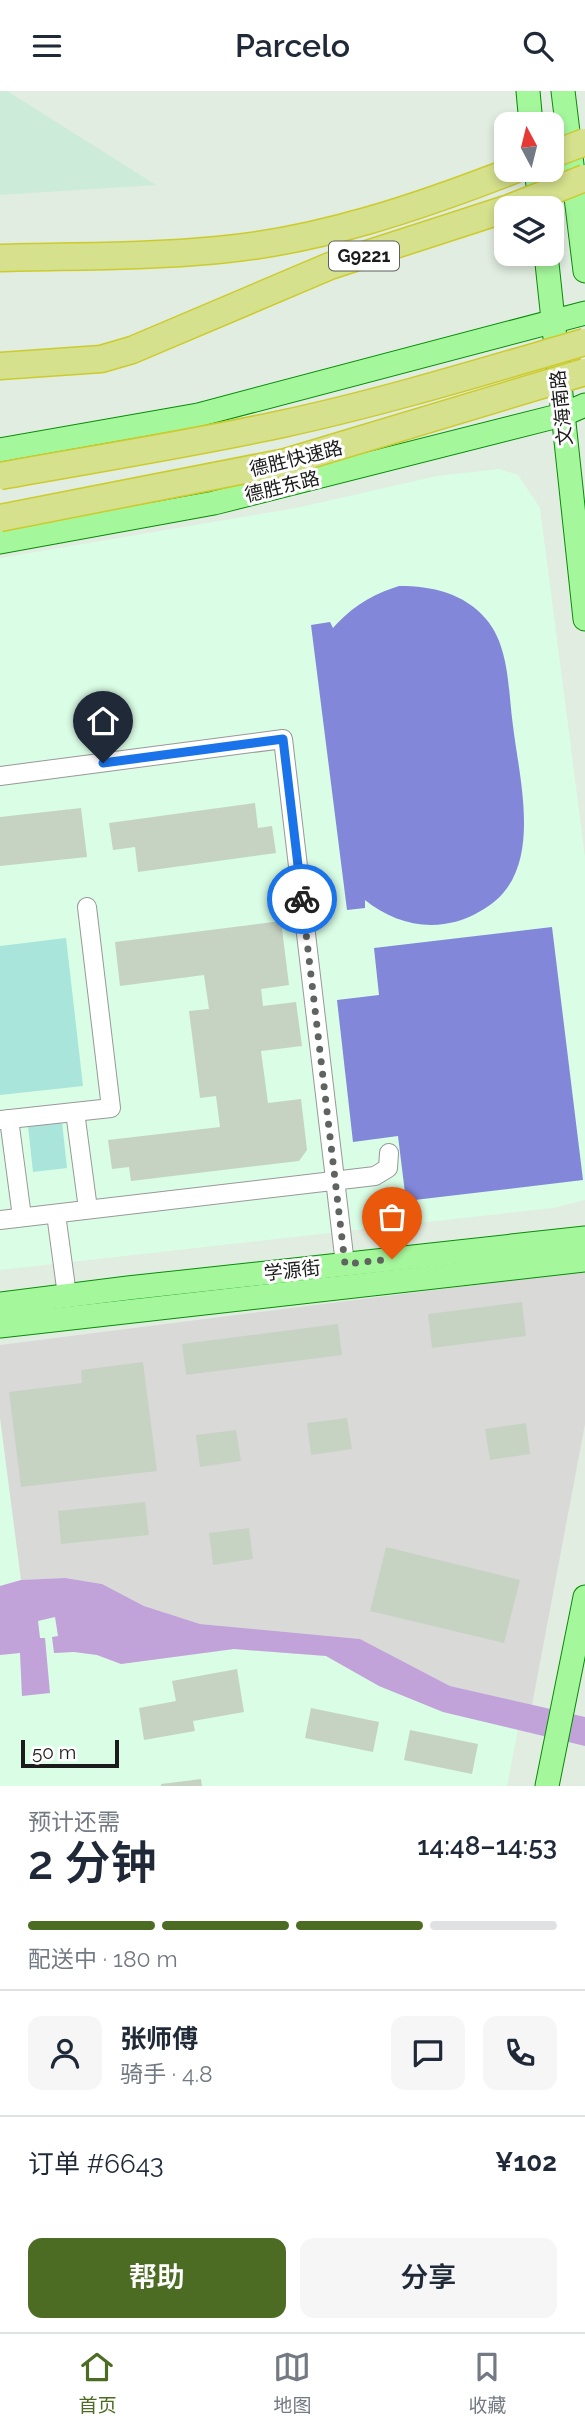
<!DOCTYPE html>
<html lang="zh">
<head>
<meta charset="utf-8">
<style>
	:root { --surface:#fff; --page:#f6f6f7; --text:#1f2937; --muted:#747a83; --line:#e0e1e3; --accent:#4c6c23 }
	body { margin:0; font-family:Raleway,"Noto Sans SC",sans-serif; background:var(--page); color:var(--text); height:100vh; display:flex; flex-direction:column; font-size:26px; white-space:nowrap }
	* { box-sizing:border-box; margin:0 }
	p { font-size:23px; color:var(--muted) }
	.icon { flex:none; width:38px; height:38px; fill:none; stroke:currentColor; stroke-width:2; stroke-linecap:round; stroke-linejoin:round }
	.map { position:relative; height:1695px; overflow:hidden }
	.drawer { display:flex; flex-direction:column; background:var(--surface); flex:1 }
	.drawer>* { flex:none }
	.needle { width:46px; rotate:353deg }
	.controls { position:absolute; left:494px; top:21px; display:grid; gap:14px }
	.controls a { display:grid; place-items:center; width:70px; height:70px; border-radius:14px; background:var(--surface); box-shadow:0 4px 10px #0003; font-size:35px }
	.scale { position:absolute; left:21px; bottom:18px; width:98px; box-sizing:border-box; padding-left:7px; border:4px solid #1b1b1b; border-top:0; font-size:19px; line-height:24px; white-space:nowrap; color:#1b1b1b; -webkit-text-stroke:5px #fff; paint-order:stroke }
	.pin { position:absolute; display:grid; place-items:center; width:60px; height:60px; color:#fff; margin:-72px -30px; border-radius:50% 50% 50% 0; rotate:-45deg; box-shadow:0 0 7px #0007 }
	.pin .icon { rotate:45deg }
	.courier { position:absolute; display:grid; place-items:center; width:70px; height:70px; margin:-35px; border:5px solid #1a73e8; border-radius:50%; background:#fff; color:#222; box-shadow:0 2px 9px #0007 }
	.summary em { font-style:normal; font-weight:600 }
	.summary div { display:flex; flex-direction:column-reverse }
	.summary { display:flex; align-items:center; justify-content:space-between; height:119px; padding:0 28px }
	h1 { font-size:46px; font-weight:600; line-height:52px }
	.bar { display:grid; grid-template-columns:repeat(4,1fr); gap:10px 7px; align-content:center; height:84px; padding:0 28px }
	.bar i { height:9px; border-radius:5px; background:var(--line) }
	.bar .selected { background:var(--accent) }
	.bar p { grid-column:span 4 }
	.line { display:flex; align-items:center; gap:18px; padding:0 28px; border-top:2px solid var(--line) }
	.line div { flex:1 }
	.round { display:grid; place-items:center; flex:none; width:74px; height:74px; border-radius:14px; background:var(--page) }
	.button { display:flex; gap:14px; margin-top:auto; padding:14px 28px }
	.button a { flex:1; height:80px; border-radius:14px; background:var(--accent); color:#fff; font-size:28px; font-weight:600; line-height:80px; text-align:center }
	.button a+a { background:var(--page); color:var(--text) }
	header { display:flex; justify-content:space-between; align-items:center; height:91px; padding:0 28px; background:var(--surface); font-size:32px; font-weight:600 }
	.tabs { display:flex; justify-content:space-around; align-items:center; height:98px; border-top:2px solid var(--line); background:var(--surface); font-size:19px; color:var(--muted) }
	.tabs a { display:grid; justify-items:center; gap:4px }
	.tabs .selected { color:var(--accent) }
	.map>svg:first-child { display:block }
	.residential { fill:#d9d9d8 }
	.education { fill:#dafde5 }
	.farmland { fill:#cdebd9 }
	.grass { fill:#a9e5db }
	.pitch { fill:#8287d9 }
	.water { fill:#c1a3d9 }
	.building { fill:#c6d3c2 }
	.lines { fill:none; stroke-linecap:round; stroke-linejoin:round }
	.minor-casing { stroke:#989898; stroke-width:20 }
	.major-casing { stroke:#078c07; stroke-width:25 }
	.highway-casing { stroke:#cdcb2c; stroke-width:29 }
	.minor { stroke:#fff; stroke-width:18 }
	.major { stroke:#a5f79c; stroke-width:23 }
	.highway { stroke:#d5e18c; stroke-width:26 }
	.highway-bridge-casing { stroke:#cdcb2c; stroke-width:29; stroke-linecap:butt }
	.highway-bridge { stroke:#d5e18c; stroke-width:26 }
	.done { stroke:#606460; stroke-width:7; stroke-dasharray:0 12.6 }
	.route { stroke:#1a73e8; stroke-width:9 }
	.labels { text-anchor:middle; stroke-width:6; stroke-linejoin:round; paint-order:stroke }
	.shield { fill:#fff; stroke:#5f5f5f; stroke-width:2 }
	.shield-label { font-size:18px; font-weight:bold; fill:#1b1b1b }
	.street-label { font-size:19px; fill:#1b1b1b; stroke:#fff }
</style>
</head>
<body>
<header><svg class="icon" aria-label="menu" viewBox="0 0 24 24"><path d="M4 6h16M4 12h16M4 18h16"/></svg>Parcelo<svg class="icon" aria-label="search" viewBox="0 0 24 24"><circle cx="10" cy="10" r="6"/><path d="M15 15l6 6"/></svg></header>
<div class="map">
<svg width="585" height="1695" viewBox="0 0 585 1695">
	<rect width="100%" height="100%" fill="#e1ede1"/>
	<path class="residential" d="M585 1180V1333L532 1614 450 1595 360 1548 200 1533 144 1515 102 1493 65 1487 21 1489 0 1495V1254Z"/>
	<g class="education">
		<path d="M499 378 518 384 540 417 585 766V1109L553 1117 0 1179V467L296 417 437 385Z"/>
		<path d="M0 1327 21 1489 0 1495Z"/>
		<path d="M56 1526 58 1545 54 1562 74 1561 97 1564 121 1573 234 1558 326 1565 379 1595 443 1621 518 1638 507 1695H0V1564L20 1562 22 1604 44 1547H40L38 1529Z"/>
	</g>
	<path class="farmland" d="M0 0H7L156 94 0 104Z"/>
	<g class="grass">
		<path d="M66 847 83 995 0 1004V855Z"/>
		<path d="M62 1031 67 1077 33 1081 28 1035Z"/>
	</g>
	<g class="pitch">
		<path d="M399 495C432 495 464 502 486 528 510 556 508 600 513 635 520 693 545 782 484 818 471 826 459 831 444 833 415 837 387 827 365 809V817L347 819 311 534 330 531 333 537C353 515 371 504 399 495Z"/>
		<path d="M552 836 583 1089 406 1110 398 1045 353 1051 337 909 379 904 374 857Z"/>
	</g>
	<path class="water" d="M65 1487 102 1493 144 1515 200 1533 360 1548 450 1595 585 1626V1655L443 1621 379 1595 326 1565 234 1558 121 1573 97 1564 74 1561 54 1562 52 1546 58 1545 55 1526 38 1530 40 1547H45L50 1602 22 1605 20 1562 0 1564V1495L21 1489Z"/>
	<g class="building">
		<path d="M255 712 258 737 272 735 276 762 138 781 135 756 113 759 109 732Z"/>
		<path d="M81 717 87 766 0 775V726Z"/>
		<path d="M281 830 289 894 261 898 263 915 296 911 302 955 261 960 268 1012 301 1008 307 1059 299 1070 131 1090 129 1076 112 1078 108 1049 220 1036 216 1005 200 1007 189 920 209 918 204 884 120 895 115 851Z"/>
		<path d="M522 1211 526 1245 432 1257 428 1223Z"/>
		<path d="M338 1233 342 1264 186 1284 182 1253Z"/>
		<path d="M143 1271 157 1380 21 1396 9 1301 82 1292 81 1279Z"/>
		<path d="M347 1327 352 1358 311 1364 307 1332Z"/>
		<path d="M526 1332 530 1363 490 1369 485 1338Z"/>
		<path d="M236 1339 241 1370 200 1376 196 1344Z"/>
		<path d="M145 1411 149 1444 61 1453 58 1420Z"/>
		<path d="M249 1437 253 1468 213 1474 209 1442Z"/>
		<path d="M386 1456 520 1489 504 1552 370 1520Z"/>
		<path d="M237 1578 244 1621 193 1630 195 1640 144 1649 139 1617 176 1610 172 1590Z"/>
		<path d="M311 1617 379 1631 373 1661 305 1647Z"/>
		<path d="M410 1639 478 1653 472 1683 404 1669Z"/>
		<path d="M201 1688 202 1695H161V1693Z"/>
	</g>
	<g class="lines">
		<g class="minor-casing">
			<g id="minor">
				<path d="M0 685 283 648 345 1173"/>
				<path d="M75 1021 88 1118"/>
				<path d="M9 1028 22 1126"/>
				<path d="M0 1029 111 1017 87 816"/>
				<path d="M56 1123 67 1204"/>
				<path d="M0 1129 375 1085 388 1077 389 1062"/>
			</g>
		</g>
		<g class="major-casing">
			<g id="major">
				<path d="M528 0 531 33"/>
				<path d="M563 0 585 180"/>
				<path d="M536 79 541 117"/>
				<path d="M546 163 585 528"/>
				<path d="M0 359 198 324 585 222"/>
				<path d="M0 451 214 412 562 324 585 314"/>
				<path d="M0 1213 128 1197 585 1147"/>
				<path d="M0 1235 585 1169"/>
				<path d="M547 1695 585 1506"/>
			</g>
		</g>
		<g class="highway-casing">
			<g id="highway">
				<path d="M0 167C72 165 145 166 218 159 319 150 419 116 514 79"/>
				<path d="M0 275 101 268 132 259 330 175 506 118"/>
			</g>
		</g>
		<use href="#minor" class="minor"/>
		<use href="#major" class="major"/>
		<use href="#highway" class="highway"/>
		<g class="highway-bridge-casing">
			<g id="highway-bridge">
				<path d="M551 64 585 51"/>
				<path d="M509 117 585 87"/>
				<path d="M0 385C94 368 189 353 282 333 384 311 485 280 585 251"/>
				<path d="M0 427 286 371 585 281"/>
			</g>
		</g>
		<use href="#highway-bridge" class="highway-bridge"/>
	</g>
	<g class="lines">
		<path class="done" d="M302 808 345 1173 392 1168"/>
		<path class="route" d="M103 672 283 648 302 808"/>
	</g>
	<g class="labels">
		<rect class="shield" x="329" y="150.5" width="70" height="29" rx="5"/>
		<g class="shield-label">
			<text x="364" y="171">G9221</text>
		</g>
		<g class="street-label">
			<text transform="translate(561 317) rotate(-96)" y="7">文海南路</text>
			<text transform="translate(296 367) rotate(-14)" y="7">德胜快速路</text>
			<text transform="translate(282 395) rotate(-14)" y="7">德胜东路</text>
			<text transform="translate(292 1179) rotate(-6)" y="7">学源街</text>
		</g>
	</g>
</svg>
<div class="controls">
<a><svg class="needle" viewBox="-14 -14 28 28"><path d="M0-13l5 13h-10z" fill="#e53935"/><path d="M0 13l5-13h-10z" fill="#747a83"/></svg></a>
<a><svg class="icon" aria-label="layers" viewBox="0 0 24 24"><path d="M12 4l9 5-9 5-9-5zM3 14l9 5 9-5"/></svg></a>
</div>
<div class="scale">50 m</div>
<div class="pin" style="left:392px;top:1168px;background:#ea580c"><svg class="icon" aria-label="bag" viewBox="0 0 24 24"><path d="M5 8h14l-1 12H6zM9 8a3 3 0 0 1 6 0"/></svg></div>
<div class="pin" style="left:103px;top:672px;background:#1f2937"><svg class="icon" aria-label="home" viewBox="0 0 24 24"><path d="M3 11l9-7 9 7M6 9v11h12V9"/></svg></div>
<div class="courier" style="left:302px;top:808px"><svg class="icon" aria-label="bike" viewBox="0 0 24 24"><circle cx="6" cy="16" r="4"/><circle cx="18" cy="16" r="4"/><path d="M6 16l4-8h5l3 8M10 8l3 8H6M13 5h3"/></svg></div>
</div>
<section class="drawer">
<div class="summary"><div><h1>2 分钟</h1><p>预计还需</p></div><em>14:48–14:53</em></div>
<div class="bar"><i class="selected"></i><i class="selected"></i><i class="selected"></i><i></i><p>配送中 · 180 m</p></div>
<div class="line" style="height:126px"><a class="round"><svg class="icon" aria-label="person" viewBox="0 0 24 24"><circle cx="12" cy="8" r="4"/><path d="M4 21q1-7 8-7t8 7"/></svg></a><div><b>张师傅</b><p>骑手 · 4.8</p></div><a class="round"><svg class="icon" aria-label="chat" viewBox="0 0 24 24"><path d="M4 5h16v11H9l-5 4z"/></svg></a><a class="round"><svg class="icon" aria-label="phone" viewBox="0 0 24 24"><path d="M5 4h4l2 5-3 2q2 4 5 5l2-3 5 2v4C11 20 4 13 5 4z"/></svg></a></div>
<div class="line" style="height:91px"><div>订单 #6643</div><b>¥102</b></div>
<div class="button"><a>帮助</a><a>分享</a></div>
</section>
<nav class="tabs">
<a class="selected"><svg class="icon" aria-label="home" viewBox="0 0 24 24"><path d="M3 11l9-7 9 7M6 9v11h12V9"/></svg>首页</a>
<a><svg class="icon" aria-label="map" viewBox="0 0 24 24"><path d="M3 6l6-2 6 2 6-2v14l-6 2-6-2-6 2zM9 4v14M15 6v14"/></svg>地图</a>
<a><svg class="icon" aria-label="saved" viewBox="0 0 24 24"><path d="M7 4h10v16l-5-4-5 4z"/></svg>收藏</a>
</nav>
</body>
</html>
